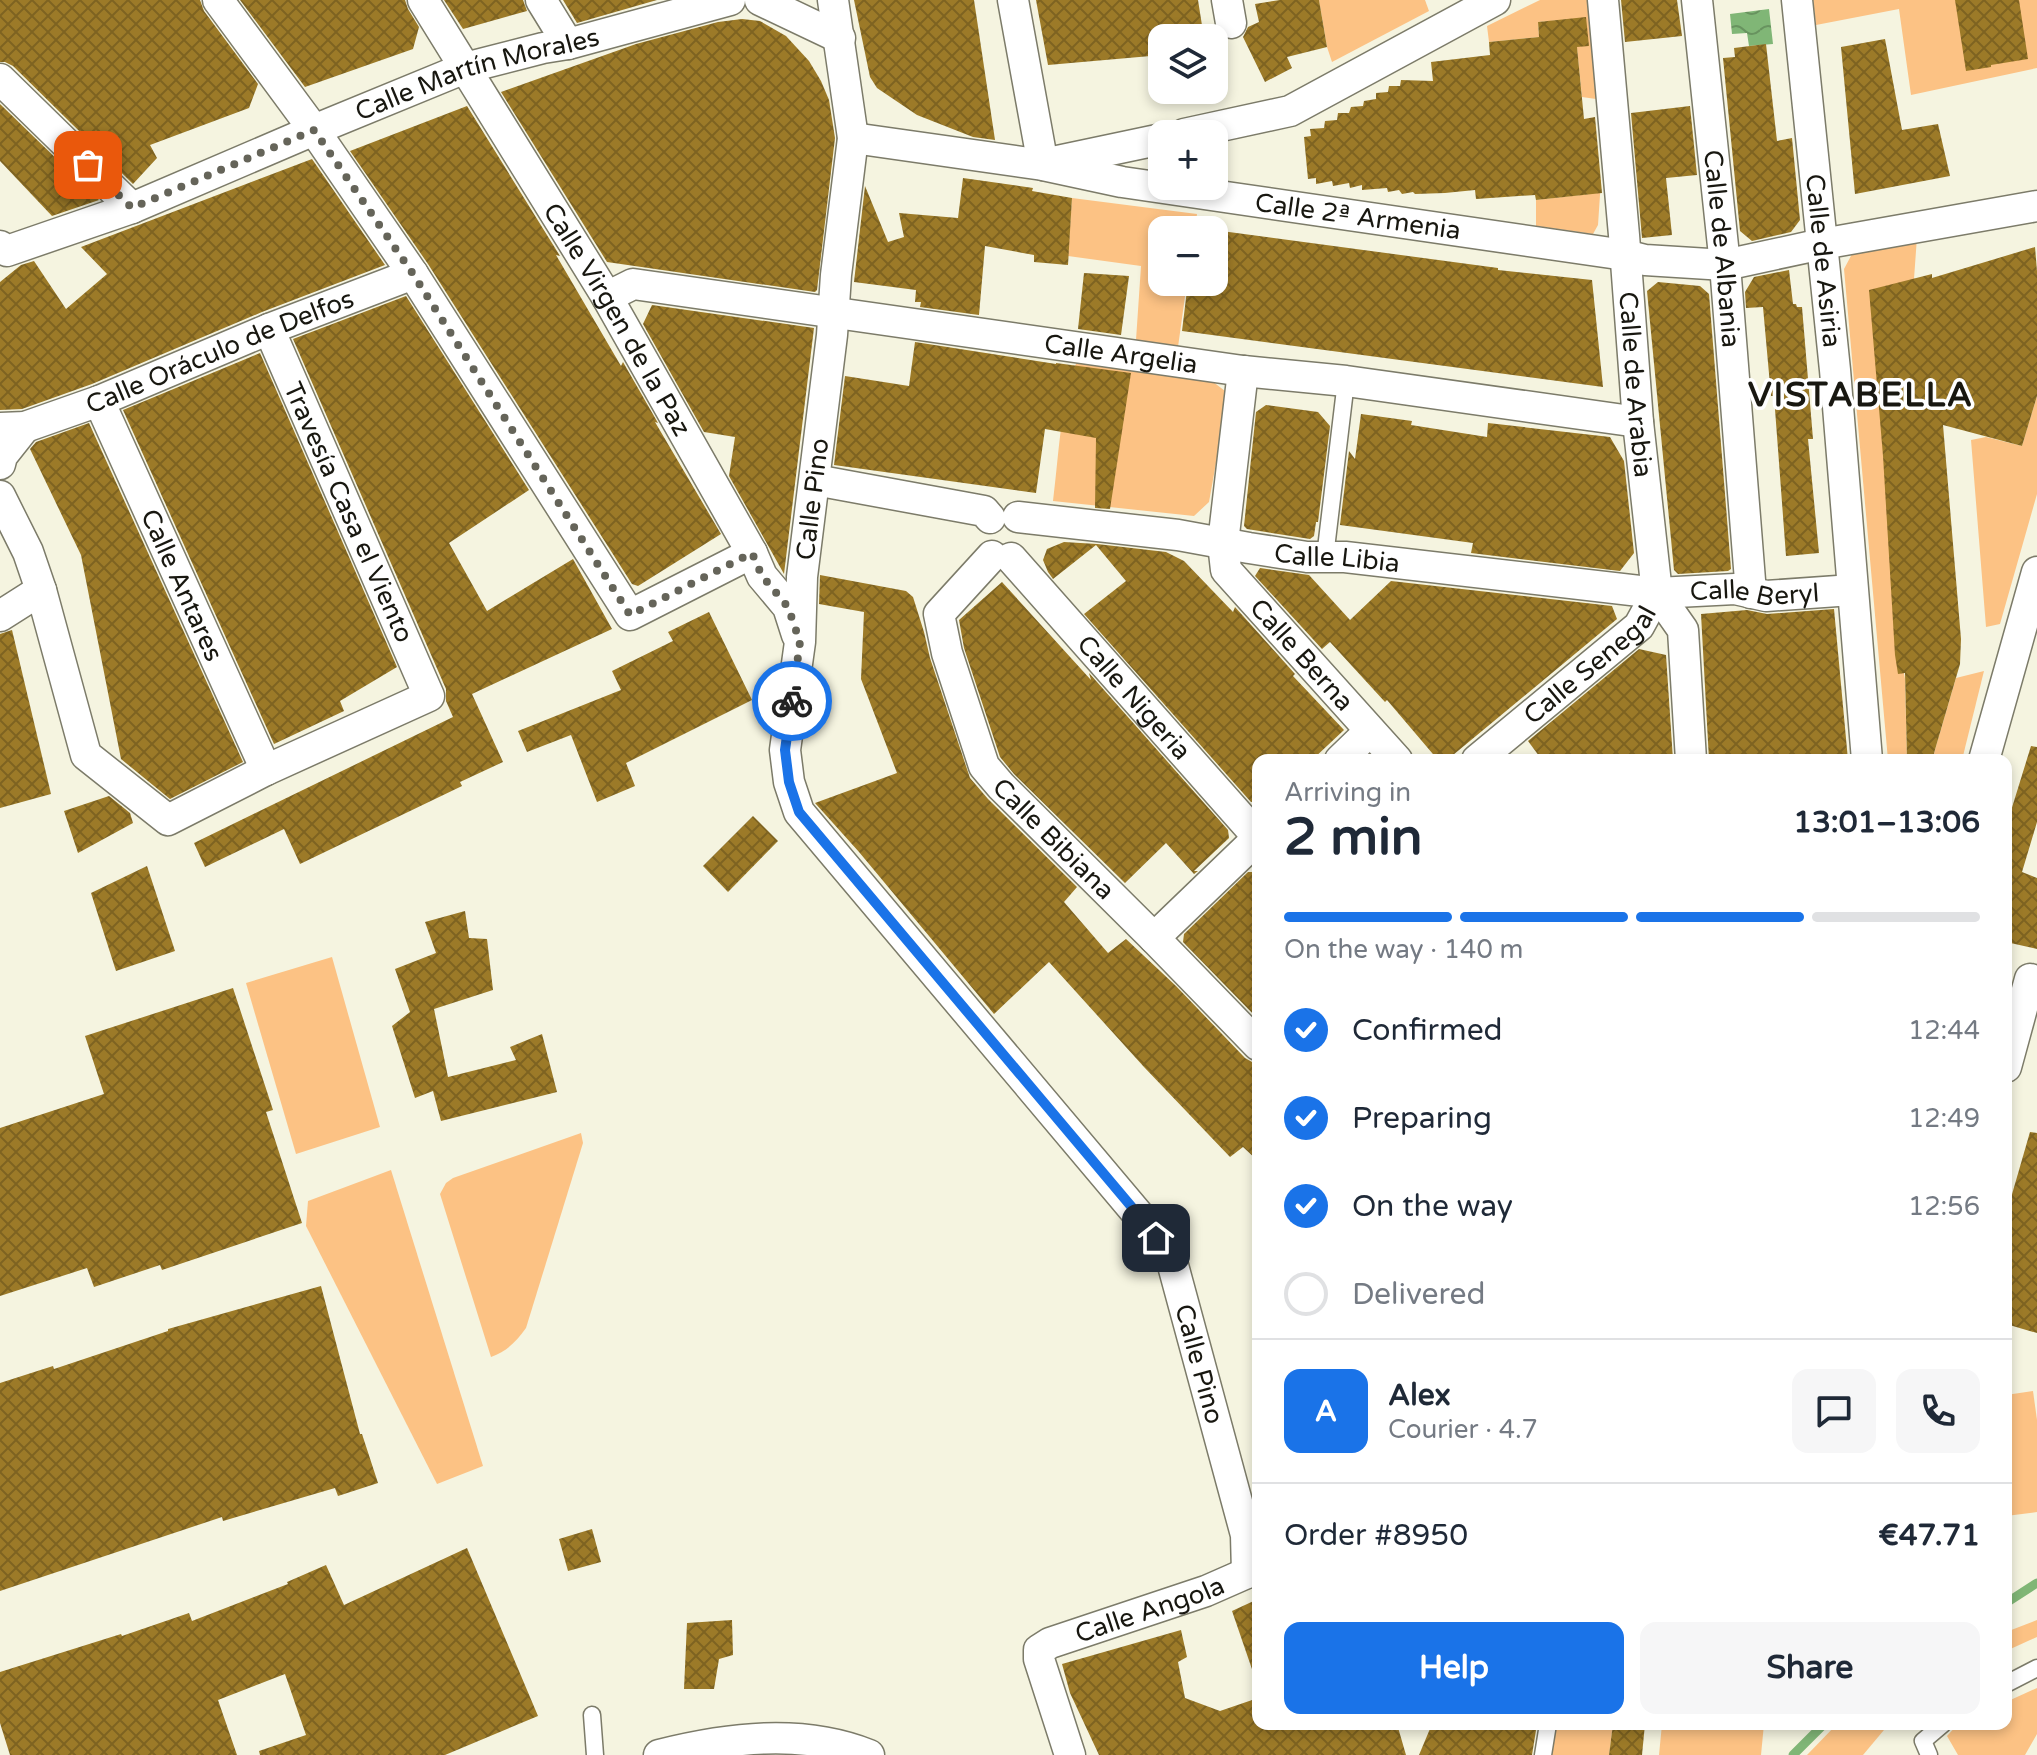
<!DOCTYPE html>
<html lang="en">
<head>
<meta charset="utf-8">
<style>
	:root { --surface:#fff; --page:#f6f6f7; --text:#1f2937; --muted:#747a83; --line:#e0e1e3; --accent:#1a73e8 }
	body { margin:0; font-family:"Varela Round",sans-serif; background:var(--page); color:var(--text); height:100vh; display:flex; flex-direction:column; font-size:30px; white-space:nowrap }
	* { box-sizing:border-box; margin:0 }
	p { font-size:26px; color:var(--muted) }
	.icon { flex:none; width:44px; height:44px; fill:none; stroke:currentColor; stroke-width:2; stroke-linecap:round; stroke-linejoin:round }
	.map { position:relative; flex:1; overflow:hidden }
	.details { position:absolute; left:1252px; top:754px; width:760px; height:976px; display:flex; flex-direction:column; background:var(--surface); border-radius:16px; box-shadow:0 4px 12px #0003 }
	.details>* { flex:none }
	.buttons { position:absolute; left:1148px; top:24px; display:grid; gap:16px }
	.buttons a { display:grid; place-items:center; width:80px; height:80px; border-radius:16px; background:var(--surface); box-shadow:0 4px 12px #0003; font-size:40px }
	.pin { position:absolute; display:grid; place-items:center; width:68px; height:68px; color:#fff; margin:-34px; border-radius:16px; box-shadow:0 4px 12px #0006 }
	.courier { position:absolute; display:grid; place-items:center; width:80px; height:80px; margin:-40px; border:6px solid #1a73e8; border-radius:50%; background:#fff; color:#222; box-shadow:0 2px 10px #0007 }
	.overview em { font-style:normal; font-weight:700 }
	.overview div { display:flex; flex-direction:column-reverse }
	.overview { display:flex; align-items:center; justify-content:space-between; height:136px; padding:0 32px }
	h1 { font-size:52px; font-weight:700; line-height:60px }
	.bar { display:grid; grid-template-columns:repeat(4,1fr); gap:12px 8px; align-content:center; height:96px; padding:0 32px }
	.bar i { height:10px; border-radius:6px; background:var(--line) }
	.bar .current { background:var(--accent) }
	.bar p { grid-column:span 4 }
	.line { display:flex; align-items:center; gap:20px; padding:0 32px; border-top:2px solid var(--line) }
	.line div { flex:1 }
	.round { display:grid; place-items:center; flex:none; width:84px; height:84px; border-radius:16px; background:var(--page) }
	ol { padding:0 32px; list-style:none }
	li { display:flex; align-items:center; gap:24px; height:88px }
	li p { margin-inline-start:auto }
	li .icon { padding:8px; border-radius:50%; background:var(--accent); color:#fff; stroke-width:4 }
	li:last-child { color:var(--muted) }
	li i { width:44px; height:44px; border:4px solid var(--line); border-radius:50% }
	.primary-button { display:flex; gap:16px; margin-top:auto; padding:16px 32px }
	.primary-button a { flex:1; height:92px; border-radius:16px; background:var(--accent); color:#fff; font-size:32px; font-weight:700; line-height:92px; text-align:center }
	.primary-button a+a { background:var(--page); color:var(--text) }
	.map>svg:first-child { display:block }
	.green { fill:#fcc284 }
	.water { fill:url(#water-waves) }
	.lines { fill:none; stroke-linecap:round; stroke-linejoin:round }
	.stream { stroke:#80b676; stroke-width:9 }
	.building { fill:url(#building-cross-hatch) }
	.service-casing { stroke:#7c7b69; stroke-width:19 }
	.minor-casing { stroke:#7c7b69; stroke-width:33 }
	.service { stroke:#fff; stroke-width:16 }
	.minor { stroke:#fff; stroke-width:30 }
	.done { stroke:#656459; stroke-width:8; stroke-dasharray:0 14.4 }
	.route { stroke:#1a73e8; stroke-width:10 }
	.labels { text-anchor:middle; stroke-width:7; stroke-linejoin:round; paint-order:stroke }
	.street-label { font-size:26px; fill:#181710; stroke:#fff }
	.district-label { font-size:34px; font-weight:bold; letter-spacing:2px; fill:#181710; stroke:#fff }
</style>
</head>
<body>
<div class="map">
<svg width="2037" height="1755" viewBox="0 0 2037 1755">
	<defs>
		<pattern id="water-waves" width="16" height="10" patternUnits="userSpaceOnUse" patternTransform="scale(2)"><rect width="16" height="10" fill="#80b676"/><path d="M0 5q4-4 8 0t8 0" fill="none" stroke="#68935f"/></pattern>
		<pattern id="building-cross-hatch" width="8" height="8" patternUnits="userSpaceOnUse" patternTransform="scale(2)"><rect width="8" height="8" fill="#9c7a28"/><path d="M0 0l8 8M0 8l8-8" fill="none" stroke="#7e6321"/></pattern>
	</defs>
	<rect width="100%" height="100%" fill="#f5f4e0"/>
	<g class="green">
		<path d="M1319 0H1425L1429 11 1332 62 1327 47Z"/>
		<path d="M1540 0H1588L1596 99 1582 97 1574 19 1538 22 1539 37 1489 42 1487 26Z"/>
		<path d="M1813 0H2037V68L1911 95 1899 9 1816 25Z"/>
		<path d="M1588 179 1601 180 1598 225 1593 234 1536 226V200L1589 194Z"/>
		<path d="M1072 198 1197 214 1195 230H1162V282H1187L1178 347 1136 340 1141 266 1068 256Z"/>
		<path d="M1917 237 1914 279 1901 657 1905 679 1907 760H1888L1844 269 1852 254Z"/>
		<path d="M1077 361 1208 378 1225 391 1226 407 1209 502 1194 516 1053 501C1059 456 1060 404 1077 361Z"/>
		<path d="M2037 396V494L2000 624 1986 627 1971 440 1986 437 2022 446Z"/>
		<path d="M1984 671 1962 760H1932L1956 678Z"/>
		<path d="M332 957 380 1127 296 1154 246 983Z"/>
		<path d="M581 1133 583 1143 526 1328C516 1342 507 1351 491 1357L440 1194 446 1183 453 1178Z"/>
		<path d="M391 1170 483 1466 437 1484 306 1226 308 1201Z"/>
		<path d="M2033 1391 2037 1420V1512L2006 1516V1395Z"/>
		<path d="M2037 1620V1637L2006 1651V1632Z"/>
		<path d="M2037 1688V1734L2025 1755H1958L1947 1736 1958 1724H2006V1702Z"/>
		<path d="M1556 1724H1613L1609 1755H1551Z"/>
		<path d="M1662 1724H1764L1761 1755H1659Z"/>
		<path d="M1837 1724H1889L1863 1755H1807Z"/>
	</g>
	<path class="water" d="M1769 9 1773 44 1749 46 1747 33 1732 34 1730 14Z"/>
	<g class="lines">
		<g class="stream">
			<path d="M2006 1603 2037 1583"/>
			<path d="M1793 1755 1824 1724"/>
		</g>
	</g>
	<g class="building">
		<path d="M0 0H200L204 11 258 84 249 108 150 145 157 158 133 184 13 66 5 62H0Z"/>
		<path d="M240 0H405L408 9 419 27 413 49 305 87Z"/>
		<path d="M444 0H523L527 11 463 29Z"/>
		<path d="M563 0H657L577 23Z"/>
		<path d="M854 0H974L995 140 973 137 917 115 877 88 870 77Z"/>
		<path d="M1036 0H1198L1204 38H1162V55L1048 65Z"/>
		<path d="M1280 0H1319L1327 47 1287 57 1292 68 1265 82 1243 37 1248 27 1259 22 1255 4Z"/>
		<path d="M1621 0H1677L1682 36 1625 42Z"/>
		<path d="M1955 0H2019L2028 59 1991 65V67L1966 71Z"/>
		<path d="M1586 17 1589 46 1577 47 1584 119 1595 117 1602 193 1536 200 1535 195 1476 199 1475 190 1445 193 1415 194 1413 192 1402 194 1399 190 1388 192 1387 188 1362 190V185L1350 188 1349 183 1333 186 1332 181 1316 184V178L1308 179 1304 137 1311 136 1310 129 1324 128 1325 121 1337 120 1338 113H1349L1351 107 1363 106 1364 101 1376 99V93L1388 92 1389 86H1400L1401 80 1433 81 1431 62 1490 55 1489 42 1539 37 1538 22Z"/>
		<path d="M742 19 760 21 786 36 809 61 821 81 829 100 835 138 817 290 815 292 607 262 501 92 636 44 718 22Z"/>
		<path d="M1885 39 1902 130 1938 124 1950 176 1855 194 1841 47Z"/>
		<path d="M1766 44 1777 141 1792 138 1800 220 1791 232 1752 241 1740 231 1723 58 1735 57 1734 48Z"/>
		<path d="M0 104 99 200 52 216 0 161Z"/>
		<path d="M467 106 560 256 556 255 621 366 623 362 658 423 655 422 721 534 638 586 632 584 428 264 350 151Z"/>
		<path d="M1690 106 1697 175 1666 178 1672 235 1642 238 1631 113Z"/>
		<path d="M312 159 385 265 262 312 92 384 22 409 0 410V282L21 265 34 261 66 309 107 274 81 247Z"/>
		<path d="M963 178 1033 188 1032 191 1072 198 1068 265 1034 262V255L985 246 979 315 920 307 921 302H915L916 290 854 282 865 186 888 242 904 237 899 213 958 218Z"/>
		<path d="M1214 230 1498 268V270L1592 280 1603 387 1182 331 1188 282H1214Z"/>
		<path d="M2035 247 2037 271V396L2022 446 1943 425 1961 639 1960 664 1932 760H1907L1905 673 1898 674 1895 655 1883 456 1869 290 1932 274V278Z"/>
		<path d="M1789 270 1793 304H1796L1797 307H1802L1813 439H1808L1819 553 1786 556 1774 396H1771L1763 307 1746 308 1745 292 1754 277Z"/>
		<path d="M1084 273 1129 276 1121 335 1078 329Z"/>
		<path d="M1658 282 1700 286 1709 294 1731 569 1728 571 1678 574 1674 570 1647 291Z"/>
		<path d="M406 296 529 490 449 543 487 611 573 559 612 629 472 694 503 762 460 782 462 786 300 864 284 829 205 867 194 843 453 717 446 701V689L293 339Z"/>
		<path d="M652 305 814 328 784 574 729 476 735 437 704 432 643 324Z"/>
		<path d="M915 342 1056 364V363L1131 373 1110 509 1095 508 1096 438 1045 429 1036 493 834 465 845 376 909 386Z"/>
		<path d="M260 353 397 667 340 701 344 711 274 744 123 410Z"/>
		<path d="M1266 405 1318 412 1330 426 1318 522H1316L1314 536 1310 539 1247 529 1244 526 1256 412Z"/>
		<path d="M1361 414 1412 421 1411 425 1487 437 1488 423 1610 437 1624 461 1634 553 1620 571 1471 553 1473 543 1340 525 1349 451 1355 459Z"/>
		<path d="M89 423 243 762 170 799 121 759 81 555 30 449 36 442Z"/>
		<path d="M1064 542 1097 544 1166 552 1184 561 1233 612 1235 607 1295 674 1293 676 1344 730 1312 760H1258V802H1251L1084 614 1126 581 1096 545 1053 579 1048 572 1043 560 1047 549Z"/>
		<path d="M1260 568 1309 575 1350 620 1391 581 1612 606 1617 619 1447 760H1438L1387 700 1385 702 1330 642 1322 649 1255 576Z"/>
		<path d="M820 575 906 591 913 597 924 632 930 658 970 778 988 799 1077 887 1064 902 1108 953 1126 939 1176 986 1245 1058 1252 1062H1258V1161L1243 1147 1230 1157 1144 1067 1049 962 994 1014 859 852 815 803 897 773 861 679 864 612 819 604Z"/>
		<path d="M1002 582 1091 680 1089 673 1228 830 1229 838 1194 871H1198L1194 874 1166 843 1125 883 1014 774 1000 757 964 648 959 620Z"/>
		<path d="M1834 609 1848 760H1709L1701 614 1747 610 1767 614Z"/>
		<path d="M709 612 752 700 626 763 635 786 597 802 571 735 527 752 518 731 621 690 612 671 673 641 668 632Z"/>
		<path d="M12 630 51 794 0 808V634Z"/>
		<path d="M1639 649 1666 655 1673 760H1542L1528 741Z"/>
		<path d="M2031 746 2037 747V822L2022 872 2037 878V949L2006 942V827Z"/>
		<path d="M109 796 130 813 133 823 78 853 64 811Z"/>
		<path d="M753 816 778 841 728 892 703 866Z"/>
		<path d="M147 866 175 951 116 971 91 893Z"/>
		<path d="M1248 872H1258V1019L1183 942 1184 934Z"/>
		<path d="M465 911 469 938 487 939 493 990 434 1009 448 1077 516 1060 510 1047 542 1034 557 1092 441 1121 433 1091 415 1098 392 1026 410 1012 395 969 436 953 425 922Z"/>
		<path d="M233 988 273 1110 266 1112 302 1223 162 1270 160 1265 94 1287 87 1268 0 1296V1128L104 1094 85 1036Z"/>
		<path d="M2030 1132 2037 1133V1333L2006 1324V1215Z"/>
		<path d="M321 1286 360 1434H362L378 1483 338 1496 335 1488 223 1521 222 1517 0 1591V1383L53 1366 54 1369 168 1331V1329Z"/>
		<path d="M592 1529 601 1562 568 1571 559 1539Z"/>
		<path d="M467 1548 538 1716 445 1755H260L259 1751 306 1735 285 1674 218 1700 237 1755H10L0 1723V1672L121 1634 122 1636 189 1613 192 1621 288 1584 287 1582 326 1565 344 1605Z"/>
		<path d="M1258 1599V1674L1254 1675 1232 1611Z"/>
		<path d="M732 1620 733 1655 719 1659 714 1689H684L687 1623Z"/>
		<path d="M1181 1630 1187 1657 1178 1662 1185 1698 1220 1711 1258 1698V1724H1397L1406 1755H1099L1070 1693 1062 1664Z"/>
		<path d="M1432 1724H1537L1532 1755H1419Z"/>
		<path d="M1613 1724H1645L1642 1755H1609Z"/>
	</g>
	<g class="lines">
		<g class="service-casing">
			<g id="service">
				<path d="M1325 557 1346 381"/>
				<path d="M2006 1684 2037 1668"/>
				<path d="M592 1715 595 1755"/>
				<path d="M1543 1755 1548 1724"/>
				<path d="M1929 1755 1923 1741 1943 1724"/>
			</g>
		</g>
		<g class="minor-casing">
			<g id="minor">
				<path d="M218 0 314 130 413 274 630 615 752 553"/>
				<path id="s1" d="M423 0 607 297 752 553 762 576 788 607 797 635"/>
				<path d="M541 0 568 44"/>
				<path d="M760 0 840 38"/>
				<path id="s2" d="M833 0 853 138 836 275 832 335 802 577 800 642 785 750 789 782 799 812 1141 1218 1171 1258 1246 1535 1247 1573"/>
				<path d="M1013 0 1043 165"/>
				<path d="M1227 0 1231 23"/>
				<path id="s3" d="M1603 0 1624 235 1638 422 1657 593 1683 630 1691 760"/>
				<path id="s4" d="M1697 0 1725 265 1751 593"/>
				<path id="s5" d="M1797 0 1835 370 1867 760"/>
				<path d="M0 79 132 208"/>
				<path d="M1184 134 1290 111 1495 0"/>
				<path d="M853 138 1043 165 1122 182 1625 255 1645 260 1725 265 1822 244 2037 206"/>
				<path d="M1053 162 1162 139"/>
				<path id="s6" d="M0 246 7 251 132 208 314 130 465 68 543 48 568 44 730 0"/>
				<path id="s7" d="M607 297 633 284 1243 371 1346 381 1638 422"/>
				<path id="s8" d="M1243 371 1223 543 1226 570 1397 760"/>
				<path id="s9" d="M99 401 266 770"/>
				<path id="s10" d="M0 428 25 427 99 401 269 329 413 274"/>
				<path d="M0 464 2 456 25 427"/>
				<path d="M815 480 984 511 990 518"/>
				<path d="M0 496 28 552 41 590 86 755 168 820 266 770 429 696 269 329"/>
				<path id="s11" d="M1018 517 1178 535 1249 548 1307 557H1345L1657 593 1735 589 1766 596 1852 590"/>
				<path id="s12" d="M992 556 939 614 947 653 984 766 1001 786 1154 938 1258 1045"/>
				<path id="s13" d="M1011 558 1258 837"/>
				<path d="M0 616 41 590"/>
				<path d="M1340 760 1370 731"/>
				<path id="s14" d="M1477 760 1639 626 1657 593"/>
				<path d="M1984 760 2037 572"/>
				<path d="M1154 938 1258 838"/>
				<path d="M2006 1067 2030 979 2037 981"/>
				<path d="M659 1755C727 1738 802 1728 869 1755"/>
				<path id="s15" d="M1070 1755 1039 1659V1650L1050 1643 1206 1591 1247 1573 1258 1566"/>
			</g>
		</g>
		<use href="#service" class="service"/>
		<use href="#minor" class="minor"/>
	</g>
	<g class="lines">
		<path class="done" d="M88 165 132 208 314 130 413 274 630 615 752 553 762 576 788 607 800 642 792 701"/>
		<path class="route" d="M792 701 785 750 789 782 799 812 1141 1218 1156 1238"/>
	</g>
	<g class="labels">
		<g class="street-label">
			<text dy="9" stroke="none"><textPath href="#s6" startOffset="512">Calle Martín Morales</textPath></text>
			<text transform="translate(1358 216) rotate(8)" y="9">Calle 2ª Armenia</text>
			<text dy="9" stroke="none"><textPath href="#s4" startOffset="250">Calle de Albania</textPath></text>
			<text dy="9" stroke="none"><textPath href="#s5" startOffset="262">Calle de Asiria</textPath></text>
			<text dy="9" stroke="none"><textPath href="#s1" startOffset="374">Calle Virgen de la Paz</textPath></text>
			<text dy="9" stroke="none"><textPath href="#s10" startOffset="234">Calle Oráculo de Delfos</textPath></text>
			<text dy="9" stroke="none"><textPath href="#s7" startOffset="522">Calle Argelia</textPath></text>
			<text dy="9" stroke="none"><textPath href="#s3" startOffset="386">Calle de Arabia</textPath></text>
			<text transform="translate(812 499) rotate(-83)" y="9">Calle Pino</text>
			<text transform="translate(349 512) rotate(66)" y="9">Travesía Casa el Viento</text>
			<text dy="9" stroke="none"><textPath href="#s11" startOffset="322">Calle Libia</textPath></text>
			<text dy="9" stroke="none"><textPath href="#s9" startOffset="202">Calle Antares</textPath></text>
			<text dy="9" stroke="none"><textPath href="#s11" startOffset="742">Calle Beryl</textPath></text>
			<text dy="9" stroke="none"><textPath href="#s8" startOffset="314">Calle Berna</textPath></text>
			<text dy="9" stroke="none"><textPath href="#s14" startOffset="148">Calle Senegal</textPath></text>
			<text dy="9" stroke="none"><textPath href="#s13" startOffset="186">Calle Nigeria</textPath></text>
			<text dy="9" stroke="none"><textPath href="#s12" startOffset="338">Calle Bibiana</textPath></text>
			<text dy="9" stroke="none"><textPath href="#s2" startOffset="1510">Calle Pino</textPath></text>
			<text dy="9" stroke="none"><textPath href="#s15" startOffset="228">Calle Angola</textPath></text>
		</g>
		<g class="district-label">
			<text x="1861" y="406">VISTABELLA</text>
		</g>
	</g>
</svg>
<div class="buttons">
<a><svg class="icon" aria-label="layers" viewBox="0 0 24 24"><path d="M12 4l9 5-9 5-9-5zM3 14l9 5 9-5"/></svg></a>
<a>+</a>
<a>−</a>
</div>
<div class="pin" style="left:88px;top:165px;background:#ea580c"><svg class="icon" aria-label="bag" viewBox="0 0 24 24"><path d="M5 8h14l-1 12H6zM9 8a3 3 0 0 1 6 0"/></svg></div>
<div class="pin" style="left:1156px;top:1238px;background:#1f2937"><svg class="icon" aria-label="home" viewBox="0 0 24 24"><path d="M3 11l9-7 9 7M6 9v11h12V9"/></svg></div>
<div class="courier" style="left:792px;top:701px"><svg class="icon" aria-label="bike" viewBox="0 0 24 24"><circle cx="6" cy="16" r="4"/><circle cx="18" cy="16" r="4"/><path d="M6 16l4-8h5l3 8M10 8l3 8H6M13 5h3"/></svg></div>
<section class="details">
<div class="overview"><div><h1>2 min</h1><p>Arriving in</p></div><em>13:01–13:06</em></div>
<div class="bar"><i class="current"></i><i class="current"></i><i class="current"></i><i></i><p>On the way · 140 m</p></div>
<ol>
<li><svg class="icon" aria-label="check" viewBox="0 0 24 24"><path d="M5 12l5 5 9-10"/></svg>Confirmed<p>12:44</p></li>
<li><svg class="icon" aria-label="check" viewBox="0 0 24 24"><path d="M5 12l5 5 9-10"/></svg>Preparing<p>12:49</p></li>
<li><svg class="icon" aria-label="check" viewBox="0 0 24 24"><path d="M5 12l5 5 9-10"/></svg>On the way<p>12:56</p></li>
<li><i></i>Delivered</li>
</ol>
<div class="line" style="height:144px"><b class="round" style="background:var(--accent);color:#fff">A</b><div><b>Alex</b><p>Courier · 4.7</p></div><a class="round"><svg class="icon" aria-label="chat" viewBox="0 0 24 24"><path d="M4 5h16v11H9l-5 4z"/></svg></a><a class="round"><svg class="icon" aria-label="phone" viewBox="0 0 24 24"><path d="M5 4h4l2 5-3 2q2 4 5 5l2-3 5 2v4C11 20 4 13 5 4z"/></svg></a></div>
<div class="line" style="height:104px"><div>Order #8950</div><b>€47.71</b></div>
<div class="primary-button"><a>Help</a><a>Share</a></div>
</section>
</div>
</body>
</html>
